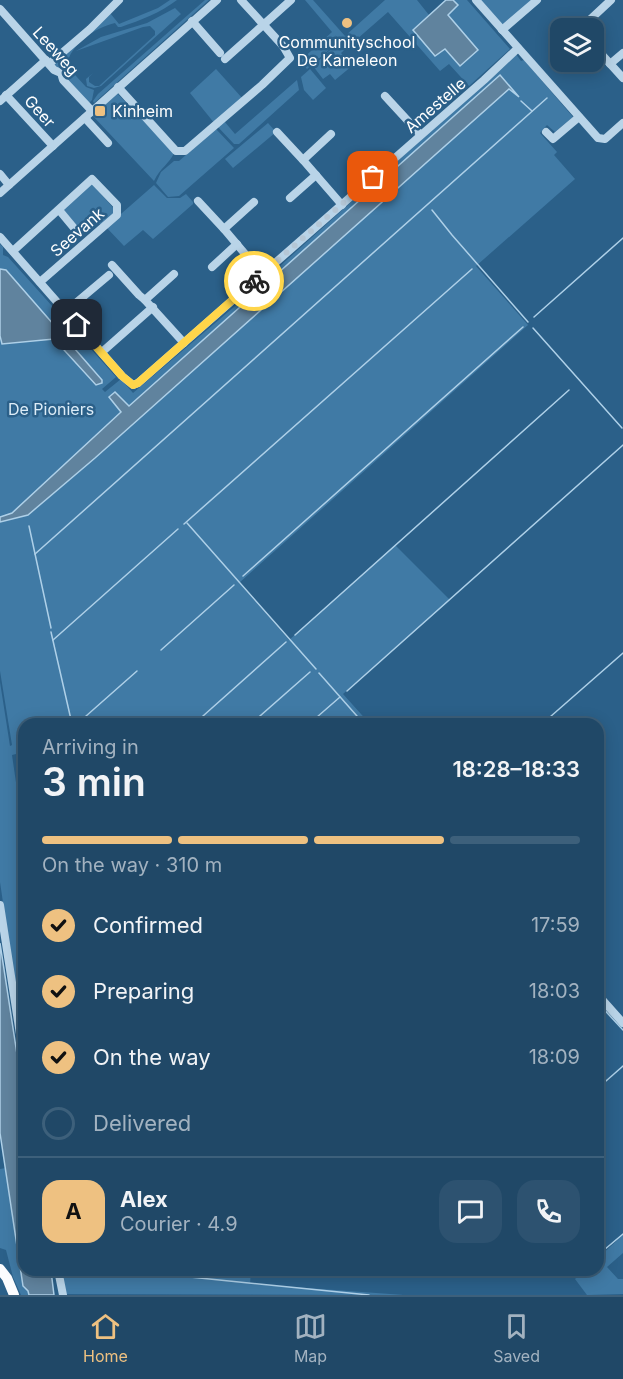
<!DOCTYPE html>
<html lang="en">
<head>
<meta charset="utf-8">
<style>
	:root { --surface:#204867; --page:#2d5270; --text:#f1f3f6; --muted:#a2b2c0; --line:#3d607b; --accent:#eec181 }
	body { margin:0; font-family:Inter,sans-serif; background:var(--page); color:var(--text); height:100vh; display:flex; flex-direction:column; font-size:22px; white-space:nowrap }
	* { box-sizing:border-box; margin:0 }
	p { font-size:20px; color:var(--muted) }
	.icon { flex:none; width:33px; height:33px; fill:none; stroke:currentColor; stroke-width:2; stroke-linecap:round; stroke-linejoin:round }
	.map { position:relative; flex:1; overflow:hidden }
	.details { position:absolute; left:18px; top:718px; width:586px; height:558px; display:flex; flex-direction:column; background:var(--surface); border-radius:18px; box-shadow:0 3px 15px #0003,0 0 0 2px var(--line) }
	.details>* { flex:none }
	.fabs { position:absolute; left:550px; top:18px; display:grid; gap:12px }
	.fabs a { display:grid; place-items:center; width:54px; height:54px; border-radius:12px; background:var(--surface); box-shadow:0 3px 15px #0003,0 0 0 2px var(--line); font-size:30px }
	.pin { position:absolute; display:grid; place-items:center; width:51px; height:51px; color:#fff; margin:-26px; border-radius:12px; box-shadow:0 3px 9px #0006 }
	.courier { position:absolute; display:grid; place-items:center; width:60px; height:60px; margin:-30px; border:4px solid #ffd54a; border-radius:50%; background:#fff; color:#222; box-shadow:0 2px 8px #0007 }
	.headline em { font-style:normal; font-weight:600 }
	.headline div { display:flex; flex-direction:column-reverse }
	.headline { display:flex; align-items:center; justify-content:space-between; height:102px; padding:0 24px }
	h1 { font-size:39px; font-weight:600; line-height:45px }
	.bar { display:grid; grid-template-columns:repeat(4,1fr); gap:9px 6px; align-content:center; height:72px; padding:0 24px }
	.bar i { height:8px; border-radius:4px; background:var(--line) }
	.bar .active { background:var(--accent) }
	.bar p { grid-column:span 4 }
	.line { display:flex; align-items:center; gap:15px; padding:0 24px; border-top:2px solid var(--line) }
	.line div { flex:1 }
	.round { display:grid; place-items:center; flex:none; width:63px; height:63px; border-radius:18px; background:var(--page) }
	ol { padding:0 24px; list-style:none }
	li { display:flex; align-items:center; gap:18px; height:66px }
	li p { margin-inline-start:auto }
	li .icon { padding:6px; border-radius:50%; background:var(--accent); color:#111; stroke-width:4 }
	li:last-child { color:var(--muted) }
	li i { width:33px; height:33px; border:3px solid var(--line); border-radius:50% }
	.menu { display:flex; justify-content:space-around; align-items:center; height:84px; border-top:2px solid var(--line); background:var(--surface); font-size:16px; color:var(--muted) }
	.menu a { display:grid; justify-items:center; gap:3px }
	.menu .active { color:var(--accent) }
	.map>svg:first-child { display:block }
	.green { fill:#407aa5 }
	.water { fill:#60839e; stroke:#aed0e8; stroke-width:1.5 }
	.lines { fill:none; stroke-linecap:round; stroke-linejoin:round }
	.stream { stroke:#aed0e8; stroke-width:1.5 }
	.minor { stroke:#b9d4e8; stroke-width:8 }
	.major { stroke:#fbfcfe; stroke-width:10 }
	.done { stroke:#b5c7d6; stroke-width:6; stroke-dasharray:0 10.8 }
	.route { stroke:#ffd54a; stroke-width:8 }
	.poi-dot { fill:#eec181; stroke:#2b6089; stroke-width:2 }
	.labels { text-anchor:middle; stroke-width:5; stroke-linejoin:round; paint-order:stroke }
	.poi-label { font-size:16px; fill:#fff; stroke:#2b6089 }
	.street-label { font-size:16px; fill:#fff; stroke:#2b6089 }
	.park-label { font-size:16px; fill:#dcecf7; stroke:#2b6089 }
</style>
</head>
<body>
<div class="map">
<svg width="623" height="1295" viewBox="0 0 623 1295">
	<rect width="100%" height="100%" fill="#2b6089"/>
	<g class="green">
		<path d="M170 0H177C160 13 141 20 121 27H118L115 23C96 27 69 45 67 66L86 87 94 90 92 100 88 104 54 66V64L110 13 119 24 158 8Z"/>
		<path d="M205 0H209L94 103 93 101 98 94Z"/>
		<path d="M305 0H313L345 36 385 0H417L429 15 413 30 435 56 444 49 448 15 458 5 453 0H467L510 49 469 86 449 64 440 71 388 12 341 53 352 66 335 80 330 74 323 79 313 66 343 38 340 40 335 35 339 41 307 69 300 61 332 32Z"/>
		<path d="M480 0H533L509 22 502 25Z"/>
		<path d="M175 8 181 14 101 86 94 88 87 86 86 79 93 73 89 77V82L95 86H99L155 35V31L150 26 143 27 76 51 101 37 147 23Z"/>
		<path d="M516 54 521 61 524 60 573 117 555 132 547 125 540 133 557 152 554 155 575 179 476 266 528 325 239 583 289 640 395 545 450 600 343 694 370 724H24V752L12 755 22 824H24V1045L0 882V682L10 746 12 745 0 671V522L29 515 95 458 509 88 519 97 500 76 128 406 114 392 109 398 123 413 13 516 0 519V336L2 343 53 334 102 380 6 270 0 269V244L3 247V255L8 257 116 377 102 389 105 392 121 379 133 393 241 301Z"/>
		<path d="M216 69 243 99 215 124 190 93Z"/>
		<path d="M310 69 326 88 313 100 304 90 301 77Z"/>
		<path d="M297 80 299 90 239 144H234L217 126 224 121 235 134Z"/>
		<path d="M117 93 174 153C170 163 160 168 154 181L92 115Z"/>
		<path d="M268 123 276 132 233 168 225 159Z"/>
		<path d="M216 129 234 148 179 196 168 197 156 183 161 172 174 161H179Z"/>
		<path d="M91 183 117 212 103 225 97 223 76 241 70 235 79 228 63 209Z"/>
		<path d="M154 185 167 198H180L186 194 193 202V204L153 239 143 230 124 246 106 227Z"/>
		<path d="M6 1168 23 1286 28 1291 29 1295H21L13 1277 6 1250 0 1248V1169Z"/>
		<path d="M623 1235V1253L607 1267 618 1279H623V1294L587 1295 575 1279 584 1271 598 1270 599 1257Z"/>
		<path d="M63 1270 163 1276 173 1271H251L250 1284 404 1295 64 1294Z"/>
	</g>
	<g class="water">
		<path d="M446 0H453L458 5 448 15 478 50 460 66 445 49 435 56 413 30Z"/>
		<path d="M500 75 519 97 509 89 95 458 28 515 0 522V517L12 513 121 412 109 397 115 392 129 406Z"/>
		<path d="M0 269 6 270 102 380V383L96 385 54 339 2 344 0 336Z"/>
		<path d="M0 943 24 1100V1270L51 1271 54 1295H29L28 1291 23 1286 0 1133Z"/>
	</g>
	<g class="lines">
		<g class="stream">
			<path d="M521 101 532 111"/>
			<path d="M432 210 452 235 528 322"/>
			<path d="M534 317 623 238"/>
			<path d="M533 328 622 428"/>
			<path d="M187 523 316 669"/>
			<path d="M184 524 472 269"/>
			<path d="M29 526 51 628"/>
			<path d="M35 554 547 98"/>
			<path d="M243 576 523 327"/>
			<path d="M51 632 72 724"/>
			<path d="M295 635 569 390"/>
			<path d="M53 640 178 529"/>
			<path d="M161 650 234 585"/>
			<path d="M319 673 364 724"/>
			<path d="M347 691 623 445"/>
			<path d="M77 724 137 671"/>
			<path d="M194 724 286 642"/>
			<path d="M251 724 310 672"/>
			<path d="M309 724 340 697"/>
			<path d="M542 724 623 653"/>
			<path d="M598 1003 623 1030"/>
			<path d="M598 1088 623 1066"/>
			<path d="M598 1255 623 1234"/>
			<path d="M576 1275 581 1270"/>
			<path d="M180 1276 369 1295"/>
			<path d="M386 1276 392 1270"/>
		</g>
		<g class="minor">
			<path d="M476 0 598 138 605 139 623 123"/>
			<path d="M0 9 54 70 61 73 63 80 92 111"/>
			<path d="M192 21 220 53"/>
			<path d="M581 28 611 0"/>
			<path d="M502 30 537 0"/>
			<path d="M594 46 623 78"/>
			<path d="M225 59 291 0"/>
			<path d="M49 64 90 29 119 0"/>
			<path d="M610 64 623 53"/>
			<path d="M118 87 176 151H185L262 85 290 58 283 46 241 0"/>
			<path d="M6 95 53 146"/>
			<path d="M385 96 420 134"/>
			<path d="M0 101 46 60"/>
			<path d="M85 118 108 143"/>
			<path d="M277 132 303 160"/>
			<path d="M546 132 553 139 579 117"/>
			<path d="M331 134 303 160 342 205"/>
			<path d="M0 174 9 185"/>
			<path d="M0 193 217 0"/>
			<path d="M290 198 316 175"/>
			<path d="M198 201 224 229"/>
			<path d="M254 202 224 229 262 274"/>
			<path d="M59 210 74 228"/>
			<path d="M0 237 122 376 133 385 138 383 484 80 518 48"/>
			<path d="M13 251 92 179 117 205V215L40 282"/>
			<path d="M112 265 139 295 145 300"/>
			<path d="M212 267 237 244"/>
			<path d="M174 274 145 300 184 343"/>
			<path d="M65 312 109 275"/>
			<path d="M102 352 153 307"/>
			<path d="M0 905 24 1060"/>
			<path d="M598 995 623 1023"/>
			<path d="M58 1270 63 1295"/>
			<path d="M119 1270 159 1274 169 1270"/>
		</g>
		<path class="major" d="M0 1269 7 1278 14 1295"/>
	</g>
	<g class="lines">
		<path class="done" d="M254 281 373 177"/>
		<path class="route" d="M77 325 122 376 133 385 138 383 254 281"/>
	</g>
	<g class="poi-dot">
		<circle cx="347" cy="23" r="6"/>
		<rect x="94" y="105" width="12" height="12" rx="3"/>
	</g>
	<g class="labels">
		<g class="poi-label">
			<text x="347" y="48">Communityschool<tspan x="347" dy="18">De Kameleon</tspan></text>
			<text x="112" y="117" text-anchor="start">Kinheim</text>
		</g>
		<g class="street-label">
			<text transform="translate(56 51) rotate(48)" y="6">Leeweg</text>
			<text transform="translate(435 105) rotate(-41)" y="6">Amestelle</text>
			<text transform="translate(40 111) rotate(48)" y="6">Geer</text>
			<text transform="translate(77 232) rotate(-41)" y="6">Seevank</text>
		</g>
		<g class="park-label">
			<text x="51" y="415">De Pioniers</text>
		</g>
	</g>
</svg>
<div class="fabs">
<a><svg class="icon" aria-label="layers" viewBox="0 0 24 24"><path d="M12 4l9 5-9 5-9-5zM3 14l9 5 9-5"/></svg></a>
</div>
<div class="pin" style="left:373px;top:177px;background:#ea580c"><svg class="icon" aria-label="bag" viewBox="0 0 24 24"><path d="M5 8h14l-1 12H6zM9 8a3 3 0 0 1 6 0"/></svg></div>
<div class="pin" style="left:77px;top:325px;background:#1f2937"><svg class="icon" aria-label="home" viewBox="0 0 24 24"><path d="M3 11l9-7 9 7M6 9v11h12V9"/></svg></div>
<div class="courier" style="left:254px;top:281px"><svg class="icon" aria-label="bike" viewBox="0 0 24 24"><circle cx="6" cy="16" r="4"/><circle cx="18" cy="16" r="4"/><path d="M6 16l4-8h5l3 8M10 8l3 8H6M13 5h3"/></svg></div>
<section class="details">
<div class="headline"><div><h1>3 min</h1><p>Arriving in</p></div><em>18:28–18:33</em></div>
<div class="bar"><i class="active"></i><i class="active"></i><i class="active"></i><i></i><p>On the way · 310 m</p></div>
<ol>
<li><svg class="icon" aria-label="check" viewBox="0 0 24 24"><path d="M5 12l5 5 9-10"/></svg>Confirmed<p>17:59</p></li>
<li><svg class="icon" aria-label="check" viewBox="0 0 24 24"><path d="M5 12l5 5 9-10"/></svg>Preparing<p>18:03</p></li>
<li><svg class="icon" aria-label="check" viewBox="0 0 24 24"><path d="M5 12l5 5 9-10"/></svg>On the way<p>18:09</p></li>
<li><i></i>Delivered</li>
</ol>
<div class="line" style="height:108px"><b class="round" style="background:var(--accent);color:#111">A</b><div><b>Alex</b><p>Courier · 4.9</p></div><a class="round"><svg class="icon" aria-label="chat" viewBox="0 0 24 24"><path d="M4 5h16v11H9l-5 4z"/></svg></a><a class="round"><svg class="icon" aria-label="phone" viewBox="0 0 24 24"><path d="M5 4h4l2 5-3 2q2 4 5 5l2-3 5 2v4C11 20 4 13 5 4z"/></svg></a></div>
</section>
</div>
<nav class="menu">
<a class="active"><svg class="icon" aria-label="home" viewBox="0 0 24 24"><path d="M3 11l9-7 9 7M6 9v11h12V9"/></svg>Home</a>
<a><svg class="icon" aria-label="map" viewBox="0 0 24 24"><path d="M3 6l6-2 6 2 6-2v14l-6 2-6-2-6 2zM9 4v14M15 6v14"/></svg>Map</a>
<a><svg class="icon" aria-label="saved" viewBox="0 0 24 24"><path d="M7 4h10v16l-5-4-5 4z"/></svg>Saved</a>
</nav>
</body>
</html>
